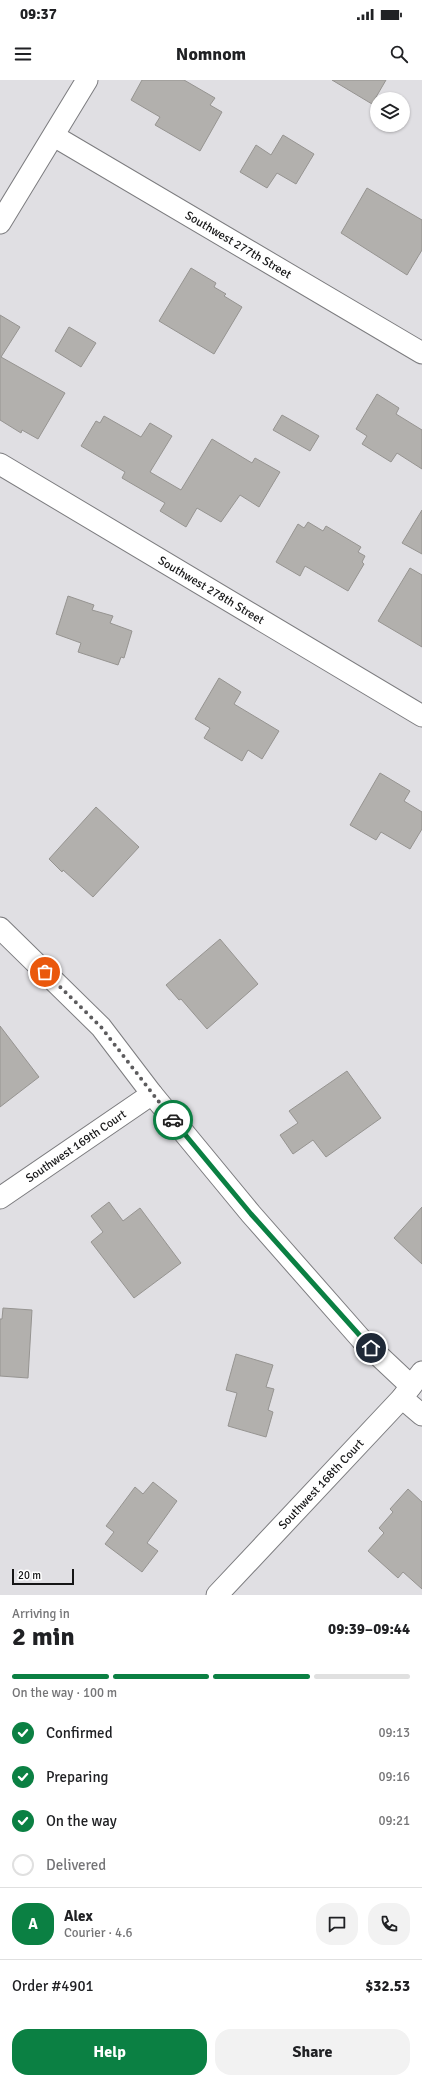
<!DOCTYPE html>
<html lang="en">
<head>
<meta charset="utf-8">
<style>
	:root { --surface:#fff; --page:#f2f2f2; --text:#202124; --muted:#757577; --line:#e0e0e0; --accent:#0b8043 }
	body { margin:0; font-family:Signika,sans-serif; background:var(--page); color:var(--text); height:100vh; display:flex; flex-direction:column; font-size:15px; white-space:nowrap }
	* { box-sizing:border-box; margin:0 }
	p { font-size:13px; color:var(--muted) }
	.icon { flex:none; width:22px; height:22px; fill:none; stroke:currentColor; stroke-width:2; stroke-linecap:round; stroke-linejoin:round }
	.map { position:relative; height:1515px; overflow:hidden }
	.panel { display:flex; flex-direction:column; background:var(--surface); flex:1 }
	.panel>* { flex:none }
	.buttons { position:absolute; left:370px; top:12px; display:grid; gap:8px }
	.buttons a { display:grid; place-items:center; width:40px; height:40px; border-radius:50%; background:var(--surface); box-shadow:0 1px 3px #0004; font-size:20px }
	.scale { position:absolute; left:12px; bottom:10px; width:62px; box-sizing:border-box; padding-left:4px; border:2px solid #161617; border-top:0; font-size:11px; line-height:14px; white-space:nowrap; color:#161617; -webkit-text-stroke:3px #fff; paint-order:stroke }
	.pin { position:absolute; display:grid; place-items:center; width:34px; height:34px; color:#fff; margin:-17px; border:2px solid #fff; border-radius:50%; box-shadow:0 1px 4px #0007 }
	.courier { position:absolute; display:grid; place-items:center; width:40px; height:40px; margin:-20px; border:3px solid #0b8043; border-radius:50%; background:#fff; color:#222; box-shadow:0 1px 5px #0007 }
	.summary em { font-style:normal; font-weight:700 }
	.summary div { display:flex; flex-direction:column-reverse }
	.summary { display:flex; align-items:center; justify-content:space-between; height:68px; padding:0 12px }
	h1 { font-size:26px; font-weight:700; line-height:30px }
	.bar { display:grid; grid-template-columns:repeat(4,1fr); gap:6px 4px; align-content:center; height:48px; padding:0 12px }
	.bar i { height:5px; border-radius:3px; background:var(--line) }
	.bar .on { background:var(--accent) }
	.bar p { grid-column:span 4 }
	.line { display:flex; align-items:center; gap:10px; padding:0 12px; border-top:1px solid var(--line) }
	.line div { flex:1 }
	.round { display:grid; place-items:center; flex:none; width:42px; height:42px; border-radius:16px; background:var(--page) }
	ol { padding:0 12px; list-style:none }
	li { display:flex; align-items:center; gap:12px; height:44px }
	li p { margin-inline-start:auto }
	li .icon { padding:4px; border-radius:50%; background:var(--accent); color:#fff; stroke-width:4 }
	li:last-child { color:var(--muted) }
	li i { width:22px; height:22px; border:2px solid var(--line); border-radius:50% }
	.primary-button { display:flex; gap:8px; margin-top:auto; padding:8px 12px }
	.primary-button a { flex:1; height:46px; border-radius:16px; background:var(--accent); color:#fff; font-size:16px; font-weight:700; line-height:46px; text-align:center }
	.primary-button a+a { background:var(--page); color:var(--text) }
	.status { display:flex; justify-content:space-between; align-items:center; height:28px; padding:0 20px; background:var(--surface); direction:ltr }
	.status svg { height:11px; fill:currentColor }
	header { display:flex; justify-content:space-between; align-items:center; height:52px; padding:0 12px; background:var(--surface); font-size:18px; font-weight:700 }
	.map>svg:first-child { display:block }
	.building { fill:#b2b0ad; stroke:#969491 }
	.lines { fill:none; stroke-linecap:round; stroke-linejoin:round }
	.street-casing { stroke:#7c7c7f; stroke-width:23 }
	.street { stroke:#fff; stroke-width:21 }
	.done { stroke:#5d5c5e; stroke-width:4; stroke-dasharray:0 7.2 }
	.route { stroke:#0b8043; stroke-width:5 }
	.labels { text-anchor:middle; stroke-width:3; stroke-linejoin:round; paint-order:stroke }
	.street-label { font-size:12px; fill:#161617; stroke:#fff }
</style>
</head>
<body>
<div class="status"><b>09:37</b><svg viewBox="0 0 49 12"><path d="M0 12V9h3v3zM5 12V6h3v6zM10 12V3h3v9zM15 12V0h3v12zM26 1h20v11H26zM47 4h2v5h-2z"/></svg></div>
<header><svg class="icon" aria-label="menu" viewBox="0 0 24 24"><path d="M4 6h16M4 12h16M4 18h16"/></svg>Nomnom<svg class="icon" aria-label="search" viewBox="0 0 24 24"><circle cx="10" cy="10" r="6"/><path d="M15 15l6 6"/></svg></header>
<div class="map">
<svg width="422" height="1515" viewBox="0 0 422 1515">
	<rect width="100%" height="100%" fill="#e0dfe3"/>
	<g class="building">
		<path d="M142 0H184L215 18 210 25 222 32 200 71 155 45 160 37 131 20Z"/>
		<path d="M332 0H386L372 24Z"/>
		<path d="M283 55 314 74 296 104 277 93 267 108 240 92 256 65 271 75Z"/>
		<path d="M367 108 422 140V170L407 195 341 153Z"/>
		<path d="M191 188 216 203 214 207 226 214 224 216 242 227 214 274 159 241Z"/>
		<path d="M0 235 20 247 1 277 65 313 38 359 22 350 21 353 0 340Z"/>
		<path d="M69 247 96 263 81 287 55 271Z"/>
		<path d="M377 314 399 328 396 334 422 350V389L397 373 391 382 362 364 367 356 356 349Z"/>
		<path d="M282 335 319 356 310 371 273 350Z"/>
		<path d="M104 336 141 357 150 343 172 356 150 392 181 410 212 359 252 383 255 378 280 392 259 427 240 415 221 442 197 428 186 447 160 431 165 423 122 398 125 392 81 366 96 341 100 343Z"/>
		<path d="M422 430V474L402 463Z"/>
		<path d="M308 442 323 451 326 446 361 467 358 472 365 476 362 482 364 484 348 511 305 486 300 496 276 482 298 444 304 448Z"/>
		<path d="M410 488 422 495V567L378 541Z"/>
		<path d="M68 516 94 525 92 530 113 536 110 543 132 551 124 578 121 577 118 585 78 572 81 563 56 554Z"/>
		<path d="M219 598 241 612 234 624 279 651 262 679 248 670 242 681 204 658 210 648 195 639Z"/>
		<path d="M380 693 410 711 404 721 422 732V749L410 769 381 752 376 760 350 745Z"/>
		<path d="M96 727 139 767 93 817 63 790 62 792 49 779Z"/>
		<path d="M220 859 258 904 207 949 181 919 179 920 166 905Z"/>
		<path d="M0 946 39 997 0 1027Z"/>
		<path d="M347 991 381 1038 326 1077 313 1060 293 1074 280 1055 298 1043 289 1031Z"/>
		<path d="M109 1122 123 1141 140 1128 181 1183 134 1218 91 1162 103 1152 91 1136Z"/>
		<path d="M422 1127V1184L394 1158Z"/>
		<path d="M3 1228 32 1230 28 1298 0 1296V1239H2Z"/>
		<path d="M236 1274 273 1285 266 1307 274 1309 268 1330 273 1332 266 1357 228 1346 237 1313 226 1310Z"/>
		<path d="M153 1402 177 1421 147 1463 158 1471 142 1492 105 1464 114 1452 106 1446 135 1407 143 1414Z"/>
		<path d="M408 1409 422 1422V1509L403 1492 398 1498 368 1471 384 1453 379 1448 393 1432 390 1429Z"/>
	</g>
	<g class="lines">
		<g class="street-casing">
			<g id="street">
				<path id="s1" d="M54 56 422 273"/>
				<path d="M0 143 87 0"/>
				<path id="s2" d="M0 384 422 636"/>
				<path d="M0 848 101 947 152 1014 251 1134 361 1259 411 1306"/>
				<path id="s3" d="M0 1118 152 1014"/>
				<path d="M402 1318 422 1335"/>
				<path id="s4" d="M217 1515 402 1318 422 1292"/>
			</g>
		</g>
		<use href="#street" class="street"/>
	</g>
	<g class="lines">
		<path class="done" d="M45 892 101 947 173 1040"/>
		<path class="route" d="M173 1040 251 1134 371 1268"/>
	</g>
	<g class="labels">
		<g class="street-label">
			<text dy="4" stroke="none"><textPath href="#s1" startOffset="214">Southwest 277th Street</textPath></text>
			<text dy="4" stroke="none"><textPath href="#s2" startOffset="246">Southwest 278th Street</textPath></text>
			<text dy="4" stroke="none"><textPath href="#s3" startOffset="92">Southwest 169th Court</textPath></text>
			<text dy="4" stroke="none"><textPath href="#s4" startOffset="152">Southwest 168th Court</textPath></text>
		</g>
	</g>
</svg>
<div class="buttons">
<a><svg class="icon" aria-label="layers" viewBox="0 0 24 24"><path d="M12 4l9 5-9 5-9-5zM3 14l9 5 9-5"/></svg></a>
</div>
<div class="scale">20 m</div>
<div class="pin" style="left:45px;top:892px;background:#ea580c"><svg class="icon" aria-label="bag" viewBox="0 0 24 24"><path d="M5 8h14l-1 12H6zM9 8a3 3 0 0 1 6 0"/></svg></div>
<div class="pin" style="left:371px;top:1268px;background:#1f2937"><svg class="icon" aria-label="home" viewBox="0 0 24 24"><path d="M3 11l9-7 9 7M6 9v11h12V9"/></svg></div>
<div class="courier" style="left:173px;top:1040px"><svg class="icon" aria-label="car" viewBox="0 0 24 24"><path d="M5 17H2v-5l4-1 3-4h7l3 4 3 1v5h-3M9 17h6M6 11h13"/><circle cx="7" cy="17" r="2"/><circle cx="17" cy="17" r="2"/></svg></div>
</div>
<section class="panel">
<div class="summary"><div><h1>2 min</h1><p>Arriving in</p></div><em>09:39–09:44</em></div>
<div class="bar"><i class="on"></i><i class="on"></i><i class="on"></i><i></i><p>On the way · 100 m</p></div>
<ol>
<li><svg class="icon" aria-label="check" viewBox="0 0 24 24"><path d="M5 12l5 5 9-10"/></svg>Confirmed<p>09:13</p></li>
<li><svg class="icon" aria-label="check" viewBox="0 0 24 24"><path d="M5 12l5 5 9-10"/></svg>Preparing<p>09:16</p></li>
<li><svg class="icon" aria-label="check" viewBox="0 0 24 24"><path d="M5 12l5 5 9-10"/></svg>On the way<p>09:21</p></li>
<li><i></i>Delivered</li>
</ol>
<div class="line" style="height:72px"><b class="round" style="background:var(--accent);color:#fff">A</b><div><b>Alex</b><p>Courier · 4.6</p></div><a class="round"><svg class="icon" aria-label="chat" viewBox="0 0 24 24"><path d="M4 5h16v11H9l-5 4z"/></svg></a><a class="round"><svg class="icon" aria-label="phone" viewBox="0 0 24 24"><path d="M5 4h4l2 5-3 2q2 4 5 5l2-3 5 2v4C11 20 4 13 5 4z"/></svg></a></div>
<div class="line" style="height:52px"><div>Order #4901</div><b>$32.53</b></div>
<div class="primary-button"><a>Help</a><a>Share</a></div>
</section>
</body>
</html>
